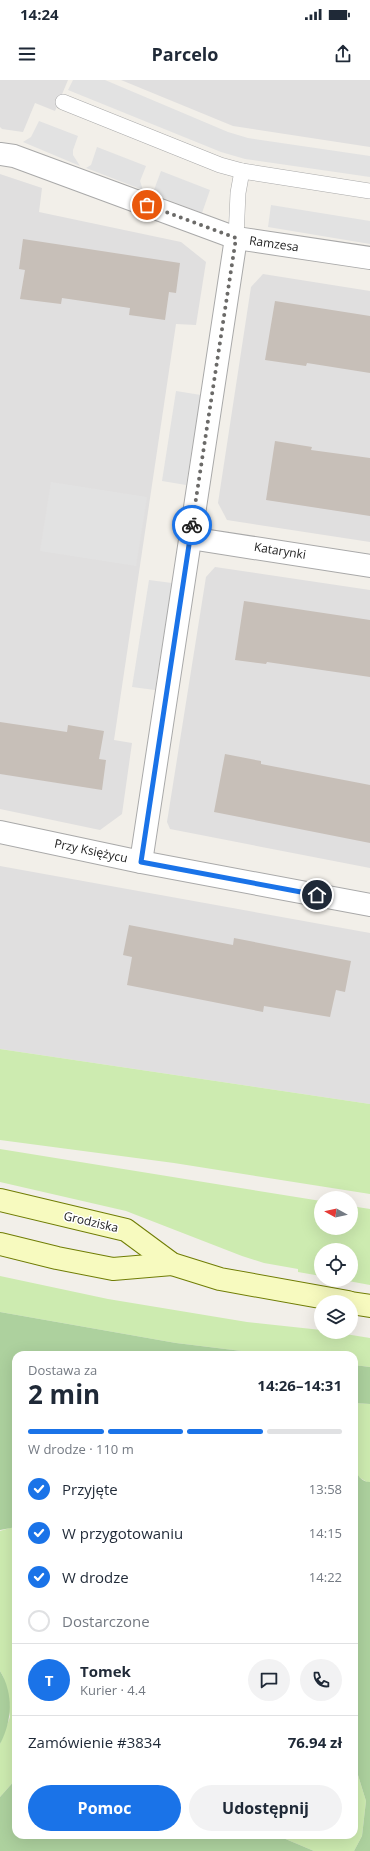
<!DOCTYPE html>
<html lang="pl">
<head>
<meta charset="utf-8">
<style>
	:root { --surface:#fff; --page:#f2f2f3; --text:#1f2937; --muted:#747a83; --line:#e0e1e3; --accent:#1a73e8 }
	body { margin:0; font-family:"Open Sans",sans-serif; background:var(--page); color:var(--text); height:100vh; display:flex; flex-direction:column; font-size:15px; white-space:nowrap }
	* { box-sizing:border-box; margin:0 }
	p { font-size:13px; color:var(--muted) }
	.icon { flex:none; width:22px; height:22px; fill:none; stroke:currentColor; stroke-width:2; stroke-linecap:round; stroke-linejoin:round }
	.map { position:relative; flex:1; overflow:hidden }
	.panel { position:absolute; left:12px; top:1271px; width:346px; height:488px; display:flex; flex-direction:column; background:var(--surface); border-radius:12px; box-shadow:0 4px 16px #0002 }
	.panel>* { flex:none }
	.needle { width:26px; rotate:278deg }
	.fabs { position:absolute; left:314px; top:1111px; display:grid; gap:8px }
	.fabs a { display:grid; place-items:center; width:44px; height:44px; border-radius:50%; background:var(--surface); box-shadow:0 4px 16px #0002; font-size:20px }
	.pin { position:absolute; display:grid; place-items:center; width:34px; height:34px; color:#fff; margin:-17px; border:2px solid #fff; border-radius:50%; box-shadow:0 1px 4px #0007 }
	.courier { position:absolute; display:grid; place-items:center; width:40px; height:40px; margin:-20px; border:3px solid #1a73e8; border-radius:50%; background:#fff; color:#222; box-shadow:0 1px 5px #0007 }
	.headline em { font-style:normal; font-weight:700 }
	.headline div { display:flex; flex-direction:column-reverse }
	.headline { display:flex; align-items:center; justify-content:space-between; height:68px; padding:0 16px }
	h1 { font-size:26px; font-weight:700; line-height:30px }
	.bar { display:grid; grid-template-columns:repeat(4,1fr); gap:6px 4px; align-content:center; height:48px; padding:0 16px }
	.bar i { height:5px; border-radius:3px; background:var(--line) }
	.bar .current { background:var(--accent) }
	.bar p { grid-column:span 4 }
	.line { display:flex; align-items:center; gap:10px; padding:0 16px; border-top:1px solid var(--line) }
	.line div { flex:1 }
	.round { display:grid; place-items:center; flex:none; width:42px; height:42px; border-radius:21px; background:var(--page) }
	ol { padding:0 16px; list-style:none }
	li { display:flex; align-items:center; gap:12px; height:44px }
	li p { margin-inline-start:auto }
	li .icon { padding:4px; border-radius:50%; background:var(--accent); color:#fff; stroke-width:4 }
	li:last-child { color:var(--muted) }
	li i { width:22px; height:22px; border:2px solid var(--line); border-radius:50% }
	.action { display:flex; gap:8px; margin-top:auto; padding:8px 16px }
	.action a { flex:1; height:46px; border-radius:24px; background:var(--accent); color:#fff; font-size:16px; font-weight:700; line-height:46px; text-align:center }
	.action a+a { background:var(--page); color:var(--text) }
	.status { display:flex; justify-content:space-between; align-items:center; height:28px; padding:0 20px; background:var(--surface); direction:ltr }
	.status svg { height:11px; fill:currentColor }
	header { display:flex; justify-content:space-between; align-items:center; height:52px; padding:0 16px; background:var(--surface); font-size:18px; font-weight:700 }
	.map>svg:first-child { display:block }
	.residential { fill:#e0dfdf }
	.grass { fill:#cdebb0 }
	.forest { fill:#add19e }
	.parking { fill:#e2e2e2 }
	.building { fill:#c7bfb8 }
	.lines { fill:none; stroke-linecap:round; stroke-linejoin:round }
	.service-casing { stroke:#a9a9a9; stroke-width:16 }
	.minor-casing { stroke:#a9a9a9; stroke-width:24 }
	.secondary-casing { stroke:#707d05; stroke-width:24 }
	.service { stroke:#fff; stroke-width:15 }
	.minor { stroke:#fff; stroke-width:22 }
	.secondary { stroke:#f7fabf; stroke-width:22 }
	.done { stroke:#6b6a68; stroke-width:4; stroke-dasharray:0 7.2 }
	.route { stroke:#1a73e8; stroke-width:5 }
	.labels { text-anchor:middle; stroke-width:3; stroke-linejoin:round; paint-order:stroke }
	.street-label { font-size:12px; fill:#222; stroke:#fff }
</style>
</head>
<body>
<div class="status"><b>14:24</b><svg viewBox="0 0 49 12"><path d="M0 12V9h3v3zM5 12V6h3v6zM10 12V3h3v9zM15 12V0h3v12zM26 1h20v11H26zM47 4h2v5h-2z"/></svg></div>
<header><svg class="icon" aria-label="menu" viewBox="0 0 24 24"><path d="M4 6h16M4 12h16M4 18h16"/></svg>Parcelo<svg class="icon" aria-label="share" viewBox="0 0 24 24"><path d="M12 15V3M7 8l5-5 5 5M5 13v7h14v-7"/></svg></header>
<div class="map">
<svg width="370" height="1771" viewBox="0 0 370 1771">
	<rect width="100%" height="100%" fill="#f2efe9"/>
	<g class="residential">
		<path d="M0 0H68L55 31 35 23 23 52 2 49 0 47Z"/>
		<path d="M121 0H370V67L233 46Z"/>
		<path d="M0 94 42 108 39 132 181 162 206 182 196 245 176 244 114 660 132 663 122 734 100 750 0 729Z"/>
		<path d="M263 194 370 211V462L227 440 218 423 251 207Z"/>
		<path d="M215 487 370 510V788L170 749 167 742 206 497Z"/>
		<path d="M0 786 370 853V1024L0 969Z"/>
	</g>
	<g class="grass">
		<path d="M0 969 370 1024V1114L174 1083 0 1060Z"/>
		<path d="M0 1069 321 1121V1148H351V1126L370 1129V1205L343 1200H351V1170H321V1196L298 1192V1189L264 1183 242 1176 126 1131 0 1102Z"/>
		<path d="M0 1196 108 1219 247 1242 312 1249 321 1250V1252H333L370 1258V1287L354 1285V1275H274L176 1263 0 1232Z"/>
		<path d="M354 1323 370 1324V1402H367L357 1396 354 1387Z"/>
		<path d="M13 1447H16V1699L0 1717V1664L10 1637 3 1596 0 1591V1451Z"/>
		<path d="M354 1682 366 1721 362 1756 354 1771H314L276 1755H354Z"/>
	</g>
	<g class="forest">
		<path d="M0 1232 176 1263 274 1275H16V1447L0 1450Z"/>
		<path d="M354 1285 370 1287V1324L354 1323Z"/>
		<path d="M354 1387C357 1395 361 1402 370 1402V1771H354L362 1756 366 1721 354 1682Z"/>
		<path d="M0 1591C14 1614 12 1641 0 1664Z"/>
		<path d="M16 1699V1755H276L314 1771H0V1717Z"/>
	</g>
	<g class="parking">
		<path d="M73 0H105L228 52 248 58 370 76V97L245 79 221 72 68 10Z"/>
		<path d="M39 41 78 56 73 70V75L80 86 23 62 31 57Z"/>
		<path d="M97 67 146 86 140 101 143 110 86 88 91 85Z"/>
		<path d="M161 91 210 110 202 133 148 112 154 110Z"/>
		<path d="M271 125 370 141V164L268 147Z"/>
		<path d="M176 311 201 315 186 405 162 401Z"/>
		<path d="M51 402 147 417 136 486 40 471Z"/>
		<path d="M149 500 172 503 155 610 132 607Z"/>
	</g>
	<g class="building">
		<path d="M23 159 180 183 176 213 169 212 165 240 129 235 130 228 62 218 61 224 20 219 25 190 19 189Z"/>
		<path d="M275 221 370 236V293L307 283 306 286 265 280Z"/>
		<path d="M275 361 312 367 311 370 370 378V436L266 420Z"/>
		<path d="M244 521 370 540V597L267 582 266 584 235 580Z"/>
		<path d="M0 642 67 652 68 645 104 651 99 679 106 680 102 710 0 694Z"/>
		<path d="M225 674 261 681V684L370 705V763L214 732Z"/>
		<path d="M129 845 233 865 234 858 351 881 345 912 336 910 330 937 264 926 263 932 127 905 132 877 123 875Z"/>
	</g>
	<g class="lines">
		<g class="service-casing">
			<g id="service">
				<path d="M63 22 220 85 242 91 238 113 236 158"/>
				<path d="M242 91 370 111"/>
			</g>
		</g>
		<g class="minor-casing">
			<g id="minor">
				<path d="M0 74 14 76 236 158 370 178"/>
				<path d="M190 458 370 486"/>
				<path d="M0 752 141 782 370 825"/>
				<path d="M141 782 236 158"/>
			</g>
		</g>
		<g class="secondary-casing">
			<g id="secondary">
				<path d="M0 1120 126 1150 172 1184 220 1199 348 1222"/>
				<path d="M0 1164 57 1178 113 1189 172 1184"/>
				<path d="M351 1223 370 1226"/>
			</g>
		</g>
		<use href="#service" class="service"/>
		<use href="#minor" class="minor"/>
		<use href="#secondary" class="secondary"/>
	</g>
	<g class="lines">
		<path class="done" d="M147 125 236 158 192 445"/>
		<path class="route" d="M192 445 141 782 317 815"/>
	</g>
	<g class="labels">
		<g class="street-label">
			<text transform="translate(274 164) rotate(8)" y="4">Ramzesa</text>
			<text transform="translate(280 471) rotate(9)" y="4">Katarynki</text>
			<text transform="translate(91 771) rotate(12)" y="4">Przy Księżycu</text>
			<text transform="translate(91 1142) rotate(13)" y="4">Grodziska</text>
		</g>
	</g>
</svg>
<div class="fabs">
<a><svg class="needle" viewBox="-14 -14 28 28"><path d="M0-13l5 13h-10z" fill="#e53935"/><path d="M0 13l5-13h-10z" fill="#747a83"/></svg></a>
<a><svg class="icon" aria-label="locate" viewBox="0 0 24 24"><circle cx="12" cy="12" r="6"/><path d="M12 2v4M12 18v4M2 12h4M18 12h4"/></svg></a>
<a><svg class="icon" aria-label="layers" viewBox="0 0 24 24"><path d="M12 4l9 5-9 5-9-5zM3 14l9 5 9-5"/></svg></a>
</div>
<div class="pin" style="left:147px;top:125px;background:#ea580c"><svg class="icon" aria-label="bag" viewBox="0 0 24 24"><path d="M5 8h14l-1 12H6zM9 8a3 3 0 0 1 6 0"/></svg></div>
<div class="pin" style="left:317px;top:815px;background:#1f2937"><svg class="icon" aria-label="home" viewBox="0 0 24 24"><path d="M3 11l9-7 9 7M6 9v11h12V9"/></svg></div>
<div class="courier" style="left:192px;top:445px"><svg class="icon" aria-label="bike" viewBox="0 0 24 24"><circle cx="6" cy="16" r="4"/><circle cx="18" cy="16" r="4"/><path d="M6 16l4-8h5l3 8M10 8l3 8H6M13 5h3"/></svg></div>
<section class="panel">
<div class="headline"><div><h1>2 min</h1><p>Dostawa za</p></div><em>14:26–14:31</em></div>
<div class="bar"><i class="current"></i><i class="current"></i><i class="current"></i><i></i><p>W drodze · 110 m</p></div>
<ol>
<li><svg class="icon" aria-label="check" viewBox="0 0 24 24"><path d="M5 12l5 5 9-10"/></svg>Przyjęte<p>13:58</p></li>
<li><svg class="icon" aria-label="check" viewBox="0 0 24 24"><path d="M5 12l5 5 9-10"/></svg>W przygotowaniu<p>14:15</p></li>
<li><svg class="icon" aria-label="check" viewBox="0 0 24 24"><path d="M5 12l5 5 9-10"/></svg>W drodze<p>14:22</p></li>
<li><i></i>Dostarczone</li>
</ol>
<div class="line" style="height:72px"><b class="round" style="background:var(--accent);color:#fff">T</b><div><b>Tomek</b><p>Kurier · 4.4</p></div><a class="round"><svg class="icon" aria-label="chat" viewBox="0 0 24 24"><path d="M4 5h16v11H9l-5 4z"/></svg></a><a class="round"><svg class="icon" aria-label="phone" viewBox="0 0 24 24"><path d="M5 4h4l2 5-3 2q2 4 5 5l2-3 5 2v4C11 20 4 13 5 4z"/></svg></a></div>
<div class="line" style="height:52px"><div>Zamówienie #3834</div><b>76.94 zł</b></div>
<div class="action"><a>Pomoc</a><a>Udostępnij</a></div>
</section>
</div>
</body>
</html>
